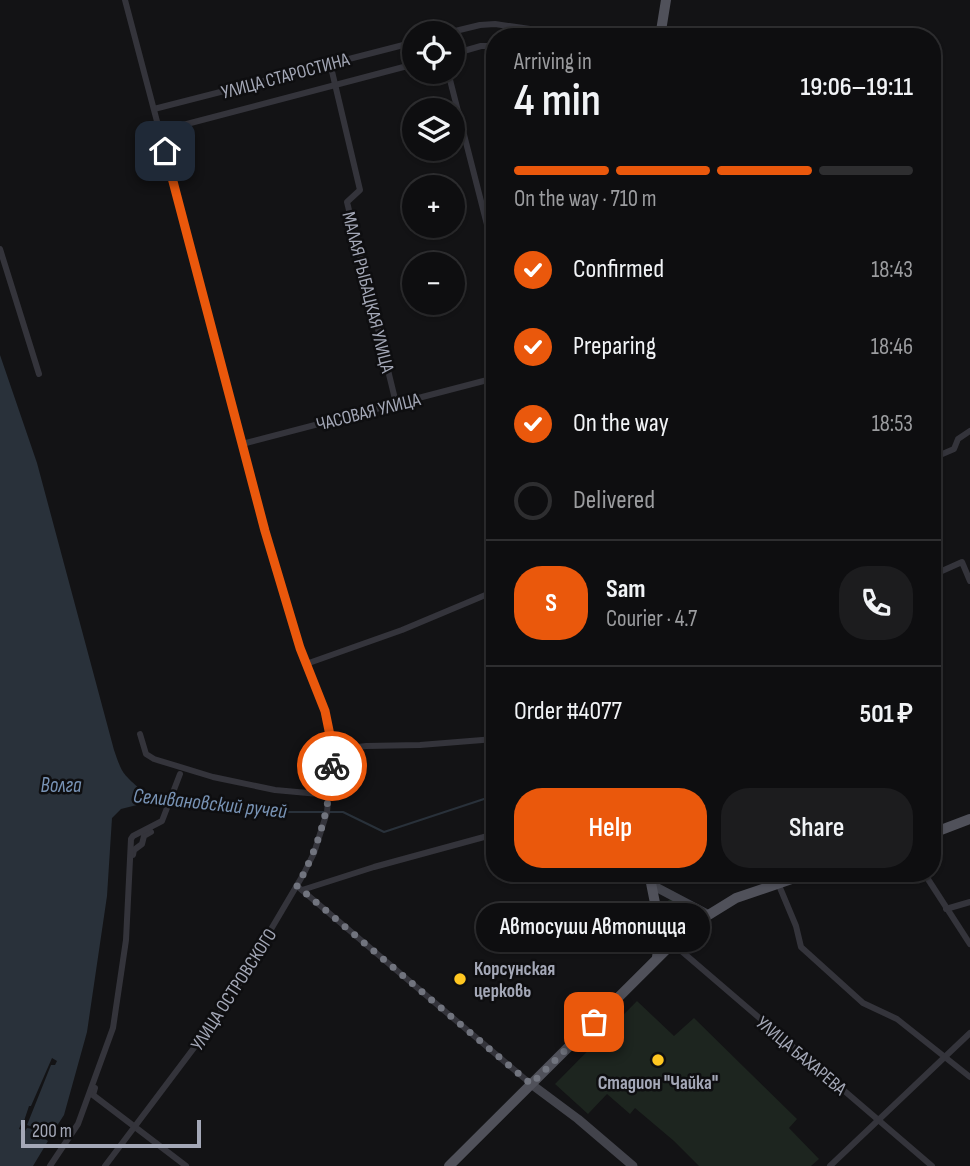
<!DOCTYPE html>
<html lang="en">
<head>
<meta charset="utf-8">
<style>
	:root { --surface:#0e0e10; --page:#1c1c1e; --text:#f1f3f6; --muted:#9b9c9f; --line:#2e2e30; --accent:#ea580c }
	body { margin:0; font-family:"Sofia Sans Condensed",sans-serif; background:var(--page); color:var(--text); height:100vh; display:flex; flex-direction:column; font-size:26px; white-space:nowrap }
	* { box-sizing:border-box; margin:0 }
	p { font-size:23px; color:var(--muted) }
	.icon { flex:none; width:38px; height:38px; fill:none; stroke:currentColor; stroke-width:2; stroke-linecap:round; stroke-linejoin:round }
	.map { position:relative; flex:1; overflow:hidden }
	.side { position:absolute; left:486px; top:28px; width:455px; height:854px; display:flex; flex-direction:column; background:var(--surface); border-radius:28px; box-shadow:0 2px 5px #0004,0 0 0 2px var(--line) }
	.side>* { flex:none }
	.buttons { position:absolute; left:402px; top:21px; display:grid; gap:14px }
	.buttons a { display:grid; place-items:center; width:63px; height:63px; border-radius:50%; background:var(--surface); box-shadow:0 2px 5px #0004,0 0 0 2px var(--line); font-size:35px }
	.scale { position:absolute; left:21px; bottom:18px; width:180px; box-sizing:border-box; padding-left:7px; border:4px solid #a4a8b7; border-top:0; font-size:19px; line-height:24px; white-space:nowrap; color:#a4a8b7; -webkit-text-stroke:5px #0e0e10; paint-order:stroke }
	.pin { position:absolute; display:grid; place-items:center; width:60px; height:60px; color:#fff; margin:-30px; border-radius:14px; box-shadow:0 4px 10px #0006 }
	.courier { position:absolute; display:grid; place-items:center; width:70px; height:70px; margin:-35px; border:5px solid #ea580c; border-radius:50%; background:#fff; color:#222; box-shadow:0 2px 9px #0007 }
	.bubble { position:absolute; height:49px; border-radius:24px; background:var(--surface); box-shadow:0 2px 5px #0004,0 0 0 2px var(--line); font-size:23px; font-weight:600; line-height:49px; text-align:center }
	.head em { font-style:normal; font-weight:600 }
	.head div { display:flex; flex-direction:column-reverse }
	.head { display:flex; align-items:center; justify-content:space-between; height:119px; padding:0 28px }
	h1 { font-size:46px; font-weight:600; line-height:52px }
	.bar { display:grid; grid-template-columns:repeat(4,1fr); gap:10px 7px; align-content:center; height:84px; padding:0 28px }
	.bar i { height:9px; border-radius:5px; background:var(--line) }
	.bar .current { background:var(--accent) }
	.bar p { grid-column:span 4 }
	.line { display:flex; align-items:center; gap:18px; padding:0 28px; border-top:2px solid var(--line) }
	.line div { flex:1 }
	.round { display:grid; place-items:center; flex:none; width:74px; height:74px; border-radius:28px; background:var(--page) }
	ol { padding:0 28px; list-style:none }
	li { display:flex; align-items:center; gap:21px; height:77px }
	li p { margin-inline-start:auto }
	li .icon { padding:7px; border-radius:50%; background:var(--accent); color:#fff; stroke-width:4 }
	li:last-child { color:var(--muted) }
	li i { width:38px; height:38px; border:4px solid var(--line); border-radius:50% }
	.action { display:flex; gap:14px; margin-top:auto; padding:14px 28px }
	.action a { flex:1; height:80px; border-radius:28px; background:var(--accent); color:#fff; font-size:28px; font-weight:600; line-height:80px; text-align:center }
	.action a+a { background:var(--page); color:var(--text) }
	.map>svg:first-child { display:block }
	.green { fill:#1d251f }
	.water { fill:#29313a }
	.pier { fill:#131315 }
	.lines { fill:none; stroke-linecap:round; stroke-linejoin:round }
	.stream { stroke:#29313a; stroke-width:2 }
	.street { stroke:#34343b; stroke-width:6 }
	.secondary { stroke:#42434b; stroke-width:9 }
	.primary { stroke:#50515a; stroke-width:10 }
	.done { stroke:#71747e; stroke-width:7; stroke-dasharray:0 12.6 }
	.route { stroke:#ea580c; stroke-width:9 }
	.poi-dot { fill:#ffc721; stroke:#0e0e10; stroke-width:2.5 }
	.labels { text-anchor:middle; stroke-width:5; stroke-linejoin:round; paint-order:stroke }
	.street-label { font-size:19px; fill:#a4a8b7; stroke:#0e0e10 }
	.poi-label { font-size:19px; font-weight:bold; fill:#a4a8b7; stroke:#0e0e10; text-anchor:start }
	.water-label { font-size:21px; font-style:italic; fill:#7893b5; stroke:#0e0e10 }
</style>
</head>
<body>
<div class="map">
<svg width="970" height="1166" viewBox="0 0 970 1166">
	<rect width="100%" height="100%" fill="#131315"/>
	<g class="green">
		<path d="M671 899 691 909V918L679 927C666 924 663 915 664 903Z"/>
		<path d="M637 1001 674 1036 694 1018 797 1119 789 1128 819 1159 811 1166H699L674 1141 635 1108 630 1114 607 1094 588 1114 555 1084Z"/>
	</g>
	<path class="water" d="M0 355 37 463 114 750C122 773 122 773 140 789L137 805 121 809 112 818 107 896 87 1032 64 1115 53 1132H43L41 1136 48 1141 33 1166H0Z"/>
	<path class="pier" d="M52 1058 57 1061 55 1065H51L27 1125 43 1131 41 1136 33 1133V1129L27 1128 25 1131 19 1129 21 1124H23L29 1106H31Z"/>
	<g class="lines">
		<path class="stream" d="M137 794 263 812H343L384 832 490 797 495 799"/>
		<g class="street">
			<path d="M447 33 480 25 495 24 585 37"/>
			<path d="M453 54 481 46H495"/>
			<path d="M330 63 360 190 347 202 396 403"/>
			<path d="M448 72 495 256"/>
			<path d="M154 109 415 42"/>
			<path d="M160 131 415 64"/>
			<path d="M0 249 39 374"/>
			<path d="M242 444 495 378"/>
			<path d="M933 458 954 449 958 439 970 431"/>
			<path d="M933 575 962 562 970 581"/>
			<path d="M306 664 402 630 495 591"/>
			<path d="M140 734 146 754 154 759 213 777 275 790 330 795"/>
			<path d="M333 750 366 746 420 745 495 739"/>
			<path d="M133 855 134 850 142 844 144 836 151 832"/>
			<path d="M584 873 597 879 611 873"/>
			<path d="M924 873 970 944"/>
			<path d="M778 883 796 926 801 947 863 1003 897 1019 970 1077"/>
			<path d="M297 886 531 1084"/>
			<path d="M302 890 374 867 495 834"/>
			<path d="M946 909 970 902"/>
			<path d="M672 943 932 1166"/>
			<path d="M95 1088 93 1095 186 1166"/>
			<path d="M50 1166 78 1124 113 1028 126 940 131 839 133 836 162 821 180 774"/>
			<path d="M105 1166 227 1004 303 875 314 853 327 812 333 750 325 711 300 648 265 531 125 0"/>
			<path d="M830 1166 970 1033"/>
		</g>
		<g class="secondary">
			<path d="M652 885 707 914"/>
			<path d="M531 1084 578 1119 633 1166"/>
		</g>
		<g class="primary">
			<path d="M660 37 666 0"/>
			<path d="M933 833 970 819"/>
			<path d="M649 873 661 933 657 957"/>
			<path d="M449 1166 689 927 736 898 809 873"/>
		</g>
	</g>
	<g class="lines">
		<path class="done" d="M332 766C329 810 319 847 297 886L531 1084 594 1022"/>
		<path class="route" d="M165 151 265 531 300 648 325 711 333 750 332 766"/>
	</g>
	<g class="poi-dot">
		<circle cx="460" cy="979" r="7"/>
		<circle cx="658" cy="1060" r="7"/>
	</g>
	<g class="labels">
		<g class="street-label">
			<text transform="translate(285 75) rotate(-15)" y="7">УЛИЦА СТАРОСТИНА</text>
			<text transform="translate(369 292) rotate(76)" y="7">МАЛАЯ РЫБАЦКАЯ УЛИЦА</text>
			<text transform="translate(368 411) rotate(-14)" y="7">ЧАСОВАЯ УЛИЦА</text>
			<text transform="translate(233 989) rotate(-57)" y="7">УЛИЦА ОСТРОВСКОГО</text>
			<text transform="translate(802 1055) rotate(40)" y="7">УЛИЦА БАХАРЕВА</text>
		</g>
		<g class="poi-label">
			<text x="474" y="975">Корсунская<tspan x="474" dy="22">церковь</tspan></text>
			<text x="658" y="1089" text-anchor="middle">Стадион "Чайка"</text>
		</g>
		<g class="water-label">
			<text x="61" y="792">Волга</text>
			<text transform="translate(210 803) rotate(6)" y="7">Селивановский ручей</text>
		</g>
	</g>
</svg>
<div class="buttons">
<a><svg class="icon" aria-label="locate" viewBox="0 0 24 24"><circle cx="12" cy="12" r="6"/><path d="M12 2v4M12 18v4M2 12h4M18 12h4"/></svg></a>
<a><svg class="icon" aria-label="layers" viewBox="0 0 24 24"><path d="M12 4l9 5-9 5-9-5zM3 14l9 5 9-5"/></svg></a>
<a>+</a>
<a>−</a>
</div>
<div class="scale">200 m</div>
<div class="pin" style="left:594px;top:1022px;background:#ea580c"><svg class="icon" aria-label="bag" viewBox="0 0 24 24"><path d="M5 8h14l-1 12H6zM9 8a3 3 0 0 1 6 0"/></svg></div>
<div class="pin" style="left:165px;top:151px;background:#1f2937"><svg class="icon" aria-label="home" viewBox="0 0 24 24"><path d="M3 11l9-7 9 7M6 9v11h12V9"/></svg></div>
<div class="courier" style="left:332px;top:766px"><svg class="icon" aria-label="bike" viewBox="0 0 24 24"><circle cx="6" cy="16" r="4"/><circle cx="18" cy="16" r="4"/><path d="M6 16l4-8h5l3 8M10 8l3 8H6M13 5h3"/></svg></div>
<div class="bubble" style="left:476px;top:903px;width:234px">Автосуши Автопицца</div>
<section class="side">
<div class="head"><div><h1>4 min</h1><p>Arriving in</p></div><em>19:06–19:11</em></div>
<div class="bar"><i class="current"></i><i class="current"></i><i class="current"></i><i></i><p>On the way · 710 m</p></div>
<ol>
<li><svg class="icon" aria-label="check" viewBox="0 0 24 24"><path d="M5 12l5 5 9-10"/></svg>Confirmed<p>18:43</p></li>
<li><svg class="icon" aria-label="check" viewBox="0 0 24 24"><path d="M5 12l5 5 9-10"/></svg>Preparing<p>18:46</p></li>
<li><svg class="icon" aria-label="check" viewBox="0 0 24 24"><path d="M5 12l5 5 9-10"/></svg>On the way<p>18:53</p></li>
<li><i></i>Delivered</li>
</ol>
<div class="line" style="height:126px"><b class="round" style="background:var(--accent);color:#fff">S</b><div><b>Sam</b><p>Courier · 4.7</p></div><a class="round"><svg class="icon" aria-label="phone" viewBox="0 0 24 24"><path d="M5 4h4l2 5-3 2q2 4 5 5l2-3 5 2v4C11 20 4 13 5 4z"/></svg></a></div>
<div class="line" style="height:91px"><div>Order #4077</div><b>501 ₽</b></div>
<div class="action"><a>Help</a><a>Share</a></div>
</section>
</div>
</body>
</html>
